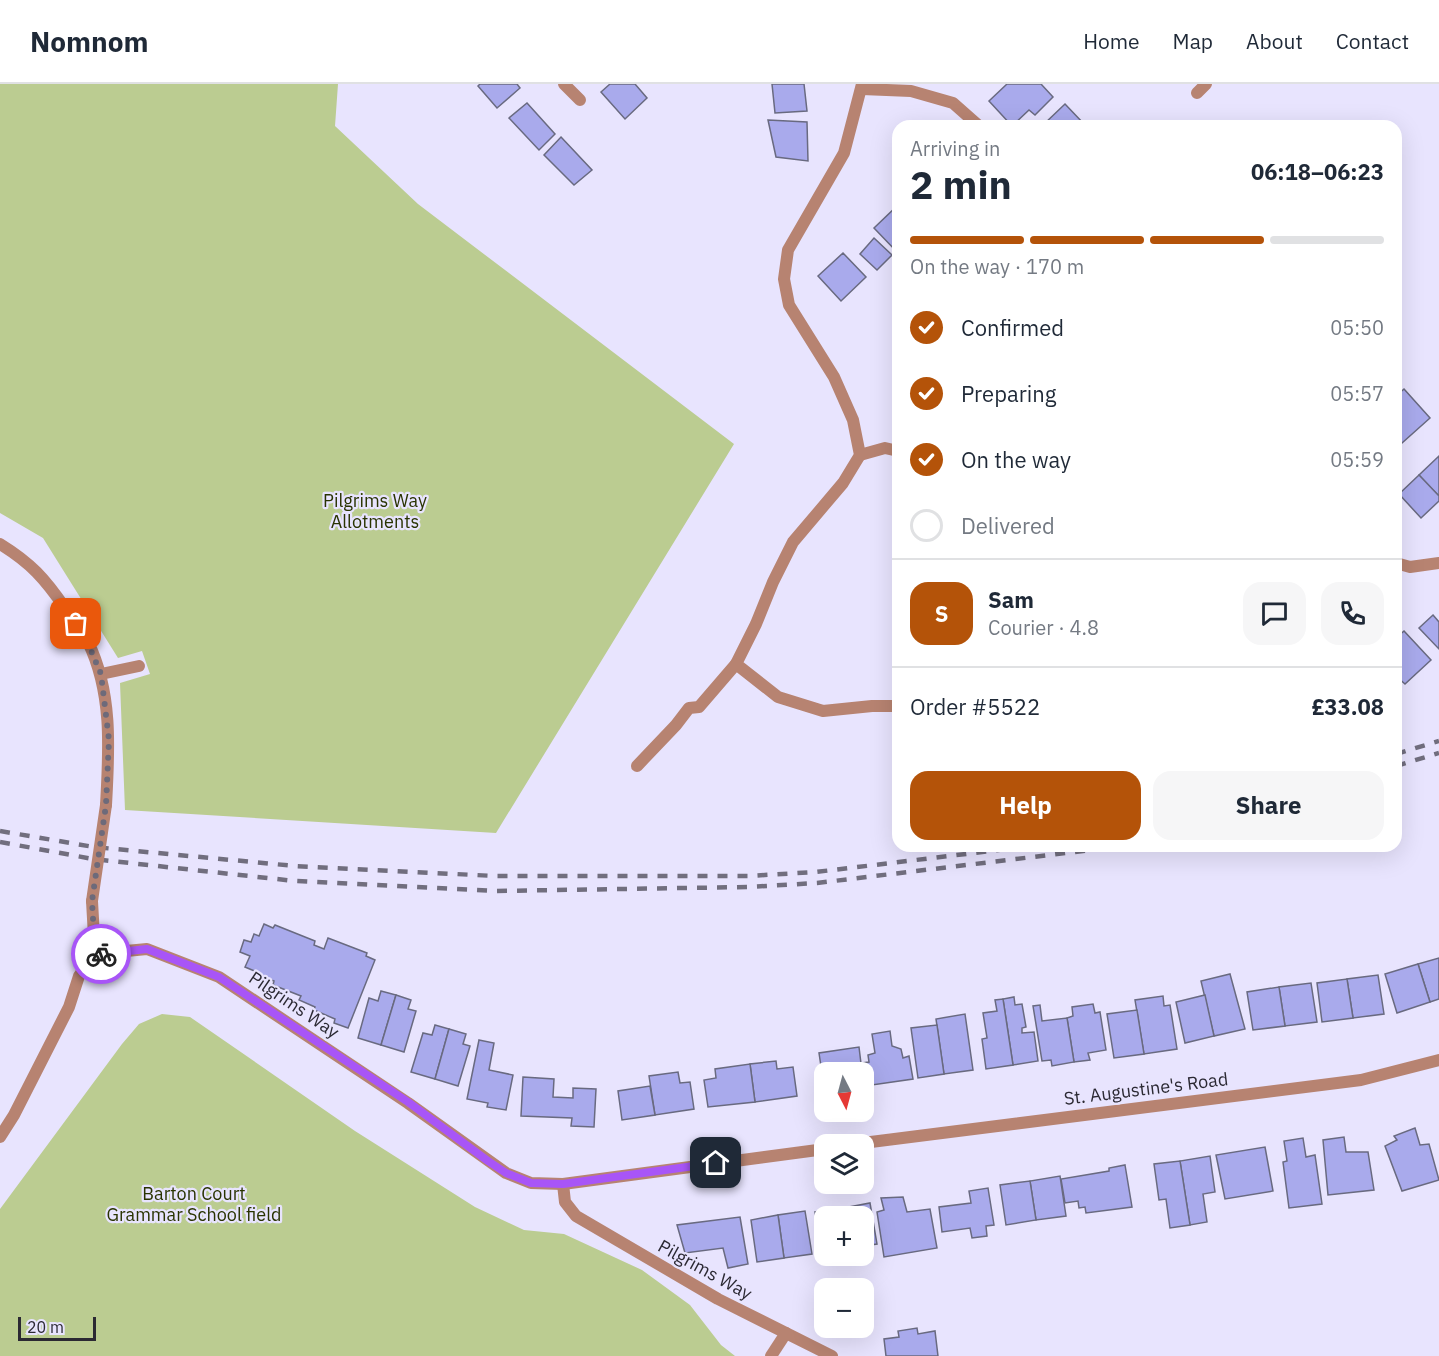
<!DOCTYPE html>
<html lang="en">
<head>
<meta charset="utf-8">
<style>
	:root { --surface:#fff; --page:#f6f6f7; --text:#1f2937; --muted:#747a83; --line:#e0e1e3; --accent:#b45309 }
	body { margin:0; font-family:"IBM Plex Sans",sans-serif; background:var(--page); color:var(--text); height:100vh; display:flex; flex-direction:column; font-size:22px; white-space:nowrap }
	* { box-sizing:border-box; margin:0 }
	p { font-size:20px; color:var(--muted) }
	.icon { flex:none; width:33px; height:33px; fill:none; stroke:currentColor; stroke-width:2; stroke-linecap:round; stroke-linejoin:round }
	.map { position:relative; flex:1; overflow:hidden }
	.sheet { position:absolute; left:892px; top:36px; width:510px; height:732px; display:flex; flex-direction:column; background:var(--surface); border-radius:18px; box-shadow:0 6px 24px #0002 }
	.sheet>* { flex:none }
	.needle { width:39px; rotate:174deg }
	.tools { position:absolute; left:814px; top:978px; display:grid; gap:12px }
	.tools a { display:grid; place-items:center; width:60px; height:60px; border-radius:12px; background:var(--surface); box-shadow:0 6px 24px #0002; font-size:30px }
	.scale { position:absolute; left:18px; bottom:15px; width:78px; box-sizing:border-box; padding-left:6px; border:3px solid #2b2933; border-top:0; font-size:16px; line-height:21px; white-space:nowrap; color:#2b2933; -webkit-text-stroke:4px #e8e4fe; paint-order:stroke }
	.pin { position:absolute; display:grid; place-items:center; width:51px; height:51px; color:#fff; margin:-26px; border-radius:12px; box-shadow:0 3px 9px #0006 }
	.courier { position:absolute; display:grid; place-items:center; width:60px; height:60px; margin:-30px; border:4px solid #a855f7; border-radius:50%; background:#fff; color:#222; box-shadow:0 2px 8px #0007 }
	.summary em { font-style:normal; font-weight:800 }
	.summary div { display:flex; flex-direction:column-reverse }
	.summary { display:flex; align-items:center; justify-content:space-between; height:102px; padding:0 18px }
	h1 { font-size:39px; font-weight:800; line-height:45px }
	.bar { display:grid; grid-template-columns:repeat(4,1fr); gap:9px 6px; align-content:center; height:72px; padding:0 18px }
	.bar i { height:8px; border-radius:4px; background:var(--line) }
	.bar .on { background:var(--accent) }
	.bar p { grid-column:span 4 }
	.line { display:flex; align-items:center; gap:15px; padding:0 18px; border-top:2px solid var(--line) }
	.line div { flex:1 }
	.round { display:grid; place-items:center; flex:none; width:63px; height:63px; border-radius:18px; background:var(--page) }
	ol { padding:0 18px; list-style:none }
	li { display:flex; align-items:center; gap:18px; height:66px }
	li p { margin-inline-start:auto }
	li .icon { padding:6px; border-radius:50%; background:var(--accent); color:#fff; stroke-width:4 }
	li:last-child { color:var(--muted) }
	li i { width:33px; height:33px; border:3px solid var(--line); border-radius:50% }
	.primary-button { display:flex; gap:12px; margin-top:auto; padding:12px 18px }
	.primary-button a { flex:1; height:69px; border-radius:18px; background:var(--accent); color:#fff; font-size:24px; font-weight:800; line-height:69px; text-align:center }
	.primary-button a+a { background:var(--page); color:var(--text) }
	header { display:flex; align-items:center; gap:36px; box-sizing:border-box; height:84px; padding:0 30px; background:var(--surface); border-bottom:2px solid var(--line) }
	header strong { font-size:28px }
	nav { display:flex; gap:33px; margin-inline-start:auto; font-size:21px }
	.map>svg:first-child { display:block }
	.green { fill:#bbcc91 }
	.building { fill:#a9aaec; stroke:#696a80; stroke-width:1.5 }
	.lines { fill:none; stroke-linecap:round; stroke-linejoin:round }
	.lane { stroke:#b78371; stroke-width:12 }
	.street { stroke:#b78371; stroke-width:12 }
	.rail { stroke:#716e7e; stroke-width:4.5; stroke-dasharray:10 10; stroke-linecap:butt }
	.street-bridge { stroke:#b78371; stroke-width:12 }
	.done { stroke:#6d6a7a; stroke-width:6; stroke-dasharray:0 10.8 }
	.route { stroke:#a855f7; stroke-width:8 }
	.labels { text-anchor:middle; stroke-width:4.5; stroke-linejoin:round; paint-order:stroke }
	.park-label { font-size:18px; fill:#293300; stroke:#e8e4fe }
	.street-label { font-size:18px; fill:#2b2933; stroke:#e8e4fe }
</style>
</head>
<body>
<header>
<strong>Nomnom</strong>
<nav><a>Home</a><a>Map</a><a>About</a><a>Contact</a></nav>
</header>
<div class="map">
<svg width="1439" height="1272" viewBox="0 0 1439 1272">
	<rect width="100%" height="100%" fill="#e8e4fe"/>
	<g class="green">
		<path d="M0 0H338L335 42 418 120 734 360 496 749 125 726 120 599 150 590 142 567 118 574 43 454 0 429Z"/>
		<path d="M162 930 190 933 355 1047 475 1123 524 1146 564 1150 642 1186 690 1221 721 1261 735 1272H0V1125L122 960 139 940Z"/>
	</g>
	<g class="building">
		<path d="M480 0H517L520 4 497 24 478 2Z"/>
		<path d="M610 0H635L647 14 625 35 601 8Z"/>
		<path d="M772 0H804L807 27 775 29Z"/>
		<path d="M1007 0H1041L1053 13 1035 31 1029 26 1012 42 989 17Z"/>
		<path d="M527 19 555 50 539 66 509 34Z"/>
		<path d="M1065 20 1084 40 1082 42H1042Z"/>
		<path d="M768 36 807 38 808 77 776 73Z"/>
		<path d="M561 53 592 86 574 101 544 71Z"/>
		<path d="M896 123 898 126 897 168 874 144Z"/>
		<path d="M874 154 892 171 877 186 860 170Z"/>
		<path d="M843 169 866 193 841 217 818 192Z"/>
		<path d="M1404 305 1430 334 1402 359 1396 353V312Z"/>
		<path d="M1439 372V412L1419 391Z"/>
		<path d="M1419 391 1439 412V417L1421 434 1399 410Z"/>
		<path d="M1433 531 1439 538V565L1419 544Z"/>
		<path d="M1404 547 1431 576 1405 600 1396 592V554Z"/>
		<path d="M264 840 273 844 275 841 315 857 314 861 324 865 328 854 367 869 366 872 375 876 348 944 334 939 335 935 314 926 315 923 299 916 301 912 273 901 274 897 256 890 257 888 245 883 250 872 240 868 244 856 251 858 254 850 259 852Z"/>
		<path d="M1439 874V915L1430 918 1418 880Z"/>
		<path d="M1418 880 1430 918 1397 929 1385 890Z"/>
		<path d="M1230 890 1245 945 1214 952 1201 897Z"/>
		<path d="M1378 891 1384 930 1353 934 1347 895Z"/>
		<path d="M1347 895 1353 934 1322 938 1317 899Z"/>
		<path d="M1311 899 1317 938 1285 942 1279 903Z"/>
		<path d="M1279 903 1285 942 1253 946 1247 908Z"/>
		<path d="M381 907 396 911 381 961 358 954 369 914 378 917Z"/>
		<path d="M396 911 411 916 408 925 416 927 404 968 381 961Z"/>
		<path d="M1205 911 1214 952 1185 959 1176 918Z"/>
		<path d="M1163 912 1164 922 1170 921 1177 965 1144 970 1135 916Z"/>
		<path d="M1014 913 1015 921 1022 920 1026 943 1022 944V949L1034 948 1038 977 1013 981 1003 915Z"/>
		<path d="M1003 915 1013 981 986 985 982 955 987 954 983 929 997 927 995 916Z"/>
		<path d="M1093 920 1095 929 1100 928 1106 966 1088 969 1090 976 1074 978 1067 934 1073 932 1072 923Z"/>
		<path d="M1040 921 1042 937 1067 934 1074 978 1052 982 1051 976 1042 977 1033 922Z"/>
		<path d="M1137 926 1144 970 1114 974 1107 930Z"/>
		<path d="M965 930 973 986 944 990 936 935Z"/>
		<path d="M435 941 449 945 435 995 411 988 423 949 432 951Z"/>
		<path d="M937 941 944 990 918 994 911 944Z"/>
		<path d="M449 945 466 950 463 960 470 962 458 1002 435 995Z"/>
		<path d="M890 947 892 962 901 965 903 974 909 972 913 995 865 1002 862 979 869 978 868 971 875 969 872 950Z"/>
		<path d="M479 956 494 959 489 986 513 991 506 1026 487 1023 488 1019 467 1015Z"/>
		<path d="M859 963 862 988H825V1009L819 969Z"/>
		<path d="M776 977 777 985 793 983 797 1012 755 1018 750 980Z"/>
		<path d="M750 980 755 1018 708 1023 704 996 716 994 715 985Z"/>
		<path d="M678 988 680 999 690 998 694 1025 655 1031 649 992Z"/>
		<path d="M523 993 554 995 553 1013 573 1014V1004L596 1005 594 1043 571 1042 572 1034 521 1032Z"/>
		<path d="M650 1002 655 1031 622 1036 618 1007Z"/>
		<path d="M1415 1044 1420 1061 1429 1060 1439 1096 1402 1107 1385 1062 1397 1056 1394 1052Z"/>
		<path d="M1344 1053 1346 1068H1368L1374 1106 1328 1111 1323 1056Z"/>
		<path d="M1303 1054 1306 1073 1315 1071 1322 1120 1289 1124 1283 1078 1287 1077 1284 1057Z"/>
		<path d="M1265 1063 1273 1107 1225 1115 1216 1071Z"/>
		<path d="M1210 1072 1215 1108 1203 1110 1207 1138 1190 1141 1180 1077Z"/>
		<path d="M1180 1077 1190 1141 1170 1144 1166 1115 1159 1116 1154 1080Z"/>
		<path d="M1125 1081 1132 1123 1086 1129 1085 1123 1079 1124 1078 1117 1065 1119 1061 1095 1109 1087V1084Z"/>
		<path d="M1060 1092 1066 1132 1036 1136 1030 1097Z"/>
		<path d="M1030 1097 1036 1136 1006 1141 1000 1101Z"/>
		<path d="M988 1104 994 1141 986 1142 987 1152 972 1154 970 1144 942 1148 939 1123 971 1119 969 1107Z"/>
		<path d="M903 1113 907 1128 930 1125 937 1164 884 1173 877 1128 884 1126 881 1114Z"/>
		<path d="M870 1119 877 1160 864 1162V1132H844L843 1124Z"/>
		<path d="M843 1124 844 1132H825V1168L822 1169 815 1128Z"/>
		<path d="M805 1127 812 1170 784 1174 778 1131Z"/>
		<path d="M778 1131 784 1174 757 1178 751 1136Z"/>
		<path d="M740 1133 748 1180 728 1184 723 1164 685 1169 677 1141Z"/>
		<path d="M917 1244 918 1250 935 1247 938 1272H886L884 1255 899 1253 898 1247Z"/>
	</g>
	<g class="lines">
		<g class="lane">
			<path d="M1197 9 1206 0"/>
			<path d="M101 590 139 582"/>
			<path d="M563 1100 565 1118 576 1132 718 1215 832 1272"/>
			<path d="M771 1272 786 1249"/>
		</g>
		<g class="street">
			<path d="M564 0 580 16"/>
			<path d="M862 0 844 69 788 166 784 195 789 221 834 293 853 336 860 371 843 399 793 458 773 498 756 540 736 580 778 613 823 627 872 622H898"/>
			<path d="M862 5 911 7 953 19 979 42"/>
			<path d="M860 371 885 364 898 367"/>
			<path d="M0 460C31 479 45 495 65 524 72 535 82 546 88 558 113 609 109 667 106 721"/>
			<path d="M1396 479 1410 483 1439 479"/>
			<path d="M637 682 676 641 689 624 699 623 736 580"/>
			<path d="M92 817 95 870"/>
			<path d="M95 870 147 865 219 893 408 1019 506 1089 531 1099 563 1100 825 1065"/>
			<path d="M0 1053 14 1031 69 923 79 892 95 870"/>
			<path d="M855 1060 1361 996 1439 976"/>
		</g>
		<g class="rail">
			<path d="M1396 670 1439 657"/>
			<path d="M1396 682 1439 669"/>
			<path d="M0 747 94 763 295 782 495 792H748L816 788 1032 762"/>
			<path d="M0 758 93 775 295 797 495 807 748 803 817 799 1124 762"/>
		</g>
		<path class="street-bridge" d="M92 817 106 721"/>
	</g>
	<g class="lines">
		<path class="done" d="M76 540 87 557 101 590 109 656 106 721 92 817 95 870H101"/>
		<path class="route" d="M101 870 147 865 219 893 408 1018 488 1077 506 1089 531 1099 563 1100 716 1079"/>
	</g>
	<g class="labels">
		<g class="park-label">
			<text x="375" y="423">Pilgrims Way<tspan x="375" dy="21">Allotments</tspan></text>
			<text x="194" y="1116">Barton Court<tspan x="194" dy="21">Grammar School field</tspan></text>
		</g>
		<g class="street-label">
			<text transform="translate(294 921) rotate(34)" y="6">Pilgrims Way</text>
			<text transform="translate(1146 1005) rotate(-7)" y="6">St. Augustine's Road</text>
			<text transform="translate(705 1186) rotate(29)" y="6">Pilgrims Way</text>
		</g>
	</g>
</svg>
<div class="tools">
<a><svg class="needle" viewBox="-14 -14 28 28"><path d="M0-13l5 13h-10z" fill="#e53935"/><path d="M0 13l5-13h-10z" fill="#747a83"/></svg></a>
<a><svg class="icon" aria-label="layers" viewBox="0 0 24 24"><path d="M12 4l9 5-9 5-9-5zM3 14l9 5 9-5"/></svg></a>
<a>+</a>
<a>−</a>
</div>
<div class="scale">20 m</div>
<div class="pin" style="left:76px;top:540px;background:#ea580c"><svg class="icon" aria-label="bag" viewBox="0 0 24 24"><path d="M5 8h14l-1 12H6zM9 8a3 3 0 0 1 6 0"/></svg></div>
<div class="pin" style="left:716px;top:1079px;background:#1f2937"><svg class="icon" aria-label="home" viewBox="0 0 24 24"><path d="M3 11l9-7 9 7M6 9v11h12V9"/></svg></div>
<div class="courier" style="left:101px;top:870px"><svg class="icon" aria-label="bike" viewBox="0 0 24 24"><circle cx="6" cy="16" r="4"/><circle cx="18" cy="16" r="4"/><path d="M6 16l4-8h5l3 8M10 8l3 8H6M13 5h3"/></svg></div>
<section class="sheet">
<div class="summary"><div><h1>2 min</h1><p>Arriving in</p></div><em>06:18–06:23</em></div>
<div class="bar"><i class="on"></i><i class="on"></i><i class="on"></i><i></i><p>On the way · 170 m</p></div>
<ol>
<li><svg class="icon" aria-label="check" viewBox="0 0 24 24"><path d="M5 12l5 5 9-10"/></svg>Confirmed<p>05:50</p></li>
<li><svg class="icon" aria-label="check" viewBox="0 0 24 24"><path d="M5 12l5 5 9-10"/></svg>Preparing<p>05:57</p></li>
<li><svg class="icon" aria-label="check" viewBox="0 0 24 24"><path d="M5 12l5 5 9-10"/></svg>On the way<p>05:59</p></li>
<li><i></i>Delivered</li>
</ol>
<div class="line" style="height:108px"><b class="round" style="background:var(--accent);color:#fff">S</b><div><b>Sam</b><p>Courier · 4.8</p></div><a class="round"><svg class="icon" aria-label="chat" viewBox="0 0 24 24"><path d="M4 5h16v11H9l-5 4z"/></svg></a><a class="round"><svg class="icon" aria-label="phone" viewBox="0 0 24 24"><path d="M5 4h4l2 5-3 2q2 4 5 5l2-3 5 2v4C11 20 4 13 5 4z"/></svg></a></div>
<div class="line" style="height:78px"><div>Order #5522</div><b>£33.08</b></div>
<div class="primary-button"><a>Help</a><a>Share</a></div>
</section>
</div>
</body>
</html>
